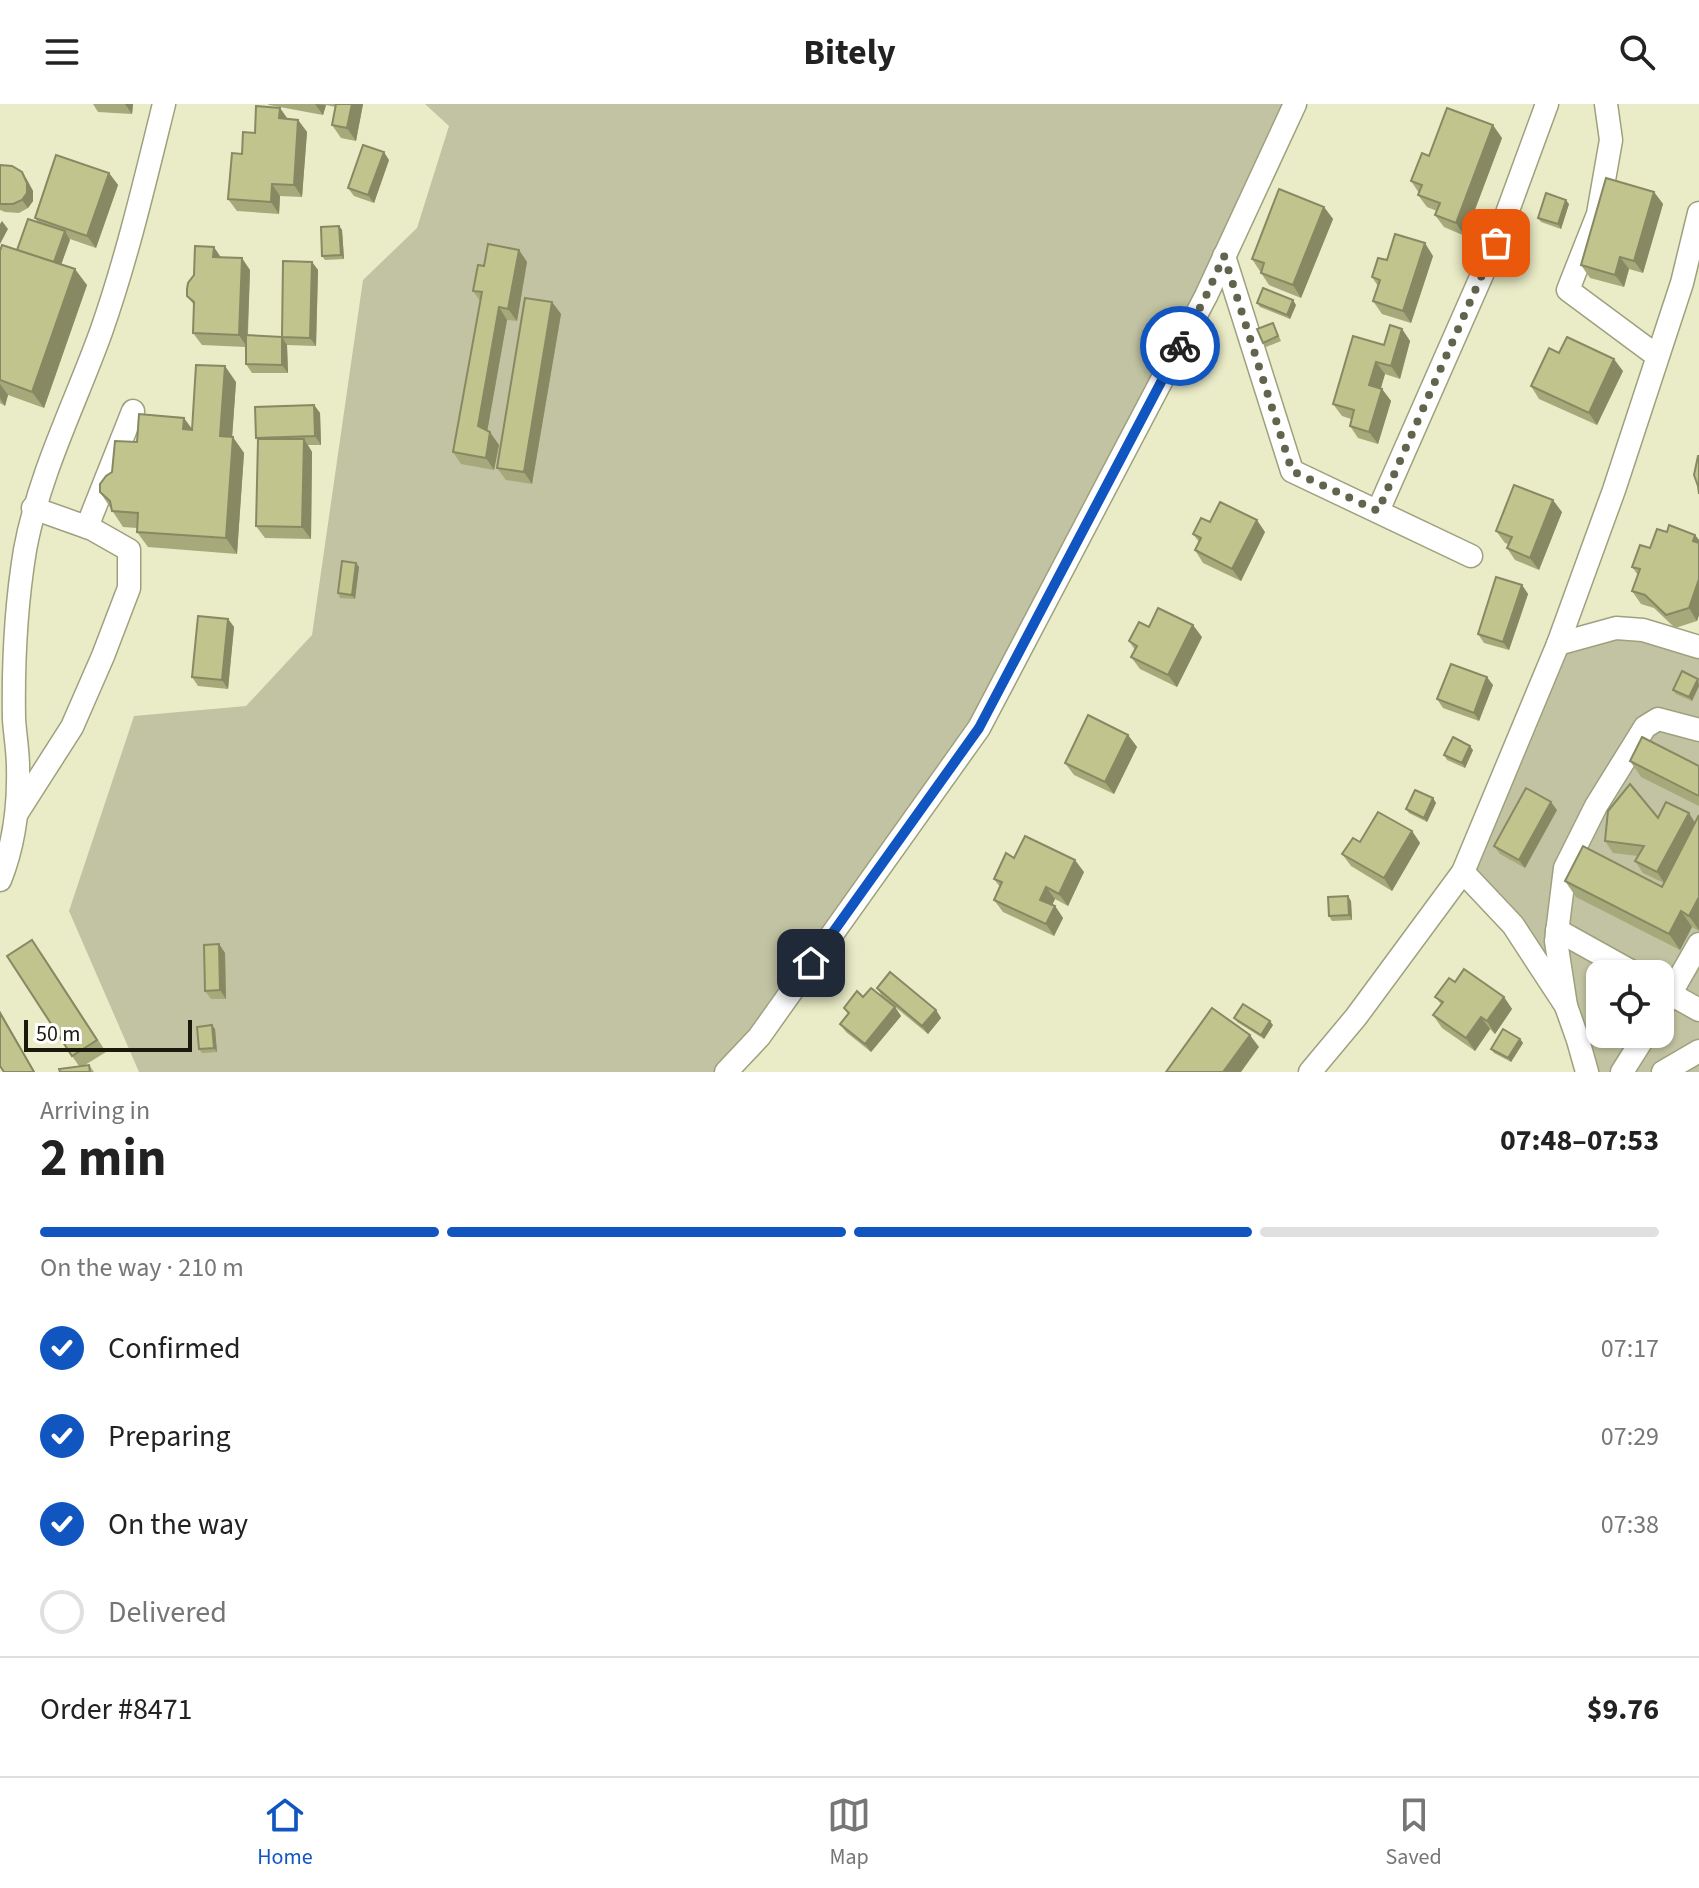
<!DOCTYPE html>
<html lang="en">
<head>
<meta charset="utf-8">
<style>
	:root { --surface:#fff; --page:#f6f6f6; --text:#222; --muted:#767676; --line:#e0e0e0; --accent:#1055c0 }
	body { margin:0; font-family:"Source Sans 3",sans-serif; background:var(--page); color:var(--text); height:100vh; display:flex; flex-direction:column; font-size:30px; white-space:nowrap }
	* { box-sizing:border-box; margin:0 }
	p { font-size:26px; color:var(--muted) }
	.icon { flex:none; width:44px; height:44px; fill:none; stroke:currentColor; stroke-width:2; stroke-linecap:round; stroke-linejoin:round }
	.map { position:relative; height:968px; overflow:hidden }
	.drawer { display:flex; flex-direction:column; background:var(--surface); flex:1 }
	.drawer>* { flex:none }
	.fabs { position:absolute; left:1586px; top:856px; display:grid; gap:16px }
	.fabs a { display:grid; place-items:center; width:88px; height:88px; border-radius:16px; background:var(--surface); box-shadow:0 2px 6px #0004; font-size:40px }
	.scale { position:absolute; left:24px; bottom:20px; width:168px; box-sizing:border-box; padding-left:8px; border:4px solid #191a0c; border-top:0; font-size:22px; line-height:28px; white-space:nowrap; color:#191a0c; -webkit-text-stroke:6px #fff; paint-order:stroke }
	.pin { position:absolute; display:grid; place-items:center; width:68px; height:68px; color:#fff; margin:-34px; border-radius:16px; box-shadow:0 4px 12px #0006 }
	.courier { position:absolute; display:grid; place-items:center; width:80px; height:80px; margin:-40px; border:6px solid #1055c0; border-radius:50%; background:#fff; color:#222; box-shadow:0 2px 10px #0007 }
	.overview em { font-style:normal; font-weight:700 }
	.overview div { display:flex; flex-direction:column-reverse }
	.overview { display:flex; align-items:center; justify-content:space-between; height:136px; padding:0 40px }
	h1 { font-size:52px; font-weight:700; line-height:60px }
	.bar { display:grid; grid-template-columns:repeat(4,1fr); gap:12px 8px; align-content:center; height:96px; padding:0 40px }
	.bar i { height:10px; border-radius:6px; background:var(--line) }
	.bar .active { background:var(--accent) }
	.bar p { grid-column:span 4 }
	.line { display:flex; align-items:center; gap:20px; padding:0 40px; border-top:2px solid var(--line) }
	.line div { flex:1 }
	ol { padding:0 40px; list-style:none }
	li { display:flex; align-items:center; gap:24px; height:88px }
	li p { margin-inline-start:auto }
	li .icon { padding:8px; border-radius:50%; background:var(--accent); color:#fff; stroke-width:4 }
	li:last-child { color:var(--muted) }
	li i { width:44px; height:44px; border:4px solid var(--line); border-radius:50% }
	header { display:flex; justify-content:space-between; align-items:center; height:104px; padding:0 40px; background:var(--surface); font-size:36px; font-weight:700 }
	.tab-bar { display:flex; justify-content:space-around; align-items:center; height:112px; border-top:2px solid var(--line); background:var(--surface); font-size:22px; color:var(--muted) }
	.tab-bar a { display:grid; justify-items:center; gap:4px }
	.tab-bar .active { color:var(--accent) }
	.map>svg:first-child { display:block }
	.green { fill:#c2c3a2; fill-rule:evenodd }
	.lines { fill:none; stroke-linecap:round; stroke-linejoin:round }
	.street-casing { stroke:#9fa07e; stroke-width:25 }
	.street { stroke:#fff; stroke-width:22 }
	.wall { fill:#a6a979 }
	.shaded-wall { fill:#878963 }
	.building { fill:#c1c48d; stroke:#878963; stroke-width:2 }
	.done { stroke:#62644d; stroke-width:8; stroke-dasharray:0 14.4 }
	.route { stroke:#1055c0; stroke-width:10 }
</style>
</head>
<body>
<header><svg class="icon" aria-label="menu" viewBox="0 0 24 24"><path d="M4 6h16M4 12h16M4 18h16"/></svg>Bitely<svg class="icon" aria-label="search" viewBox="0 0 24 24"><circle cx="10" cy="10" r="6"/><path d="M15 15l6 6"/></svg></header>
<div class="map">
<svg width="1699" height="968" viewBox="0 0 1699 968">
	<rect width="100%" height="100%" fill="#eaecc7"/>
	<g class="green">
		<path d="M425 0H1295L979 624 726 968H139L69 807 134 612 246 602 312 531 363 176 417 124 449 22Z"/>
		<path d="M1616 524 1699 543V968H1587L1566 902 1463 768 1558 540ZM1600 870H1660V930H1600Z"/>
	</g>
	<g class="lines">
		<g class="street-casing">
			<g id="street">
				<path d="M1606 0 1611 36 1598 110 1568 186 1657 252"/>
				<path d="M1224 152 1292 367 1471 452"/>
				<path d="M1378 407 1496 139 1547 0"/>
				<path d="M87 423 133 307"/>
				<path d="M1558 540 1616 524 1643 526 1699 543"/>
				<path d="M17 709 72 623 103 552 129 484V446L92 425 33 404"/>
				<path d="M1463 768 1513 821 1566 902 1578 936 1587 968"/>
				<path d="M0 776C14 741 19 701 18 663 18 647 15 631 14 615 13 558 16 501 25 446 39 370 75 300 101 228 127 154 145 77 164 0"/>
				<path d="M1557 826 1636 870"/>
				<path d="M1660 884 1699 906"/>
				<path d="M1566 902 1556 837 1565 764 1596 702 1645 623 1658 615 1699 626"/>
				<path d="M1660 908 1699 840"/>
				<path d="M726 968 759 933 979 624 1206 192 1295 0"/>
				<path d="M1310 968 1356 913 1463 768 1558 540 1614 386 1682 179 1699 109"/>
				<path d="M1622 968 1646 930"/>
				<path d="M1663 968 1699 947"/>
			</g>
		</g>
		<use href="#street" class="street"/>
	</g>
	<g class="wall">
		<path d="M93 0H133L132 10 98 8Z"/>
		<path d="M268 0H363L356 37 341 34 332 21 336 3 326 1 323 11 269 1Z"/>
		<path d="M280 4 288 15 298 16 307 28 302 93 280 92 279 110 237 107 228 95 242 50 255 29Z"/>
		<path d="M1502 34 1465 132 1444 123 1435 111 1437 107 1427 103 1418 91 1419 89 1411 77 1429 52Z"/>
		<path d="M389 56 374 99 354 92 348 84Z"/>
		<path d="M0 61 22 68 28 77 33 87V97L28 104 19 109 5 108 0 106Z"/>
		<path d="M109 69 118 81 96 144 70 135 61 161 87 181 44 304 8 291 5 302 0 299V147L17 146 38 118 35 114Z"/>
		<path d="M1654 88 1663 100 1643 169 1629 165 1624 183 1590 174 1581 161Z"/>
		<path d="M1569 100 1561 125 1541 118 1538 114Z"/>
		<path d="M1324 103 1333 115 1301 194 1269 181 1252 155Z"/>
		<path d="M339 122 342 126 344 155 325 156 322 152Z"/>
		<path d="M519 146 527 158 517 217 507 216 487 327 499 341 494 366 461 360 453 348 480 197 473 187 484 162Z"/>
		<path d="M1433 152 1411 219 1382 210 1373 197 1378 182 1372 173 1387 156Z"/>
		<path d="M221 153 250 166 248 231 282 233 312 158 318 166 316 242 287 241 288 269H252L246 260V243L202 241 193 229 194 201 187 192Z"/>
		<path d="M552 198 561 210 532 380 506 376 497 364Z"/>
		<path d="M1257 199 1296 201 1290 215 1260 203Z"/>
		<path d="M1273 219 1281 237 1266 243 1263 239Z"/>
		<path d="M1402 225 1410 237 1400 275 1385 270 1381 284 1391 297 1378 340 1358 334 1350 322 1351 315 1342 312 1333 300 1384 241Z"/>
		<path d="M1559 249 1623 267 1597 321 1539 295 1531 282Z"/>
		<path d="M236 278 232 333 244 349 237 450 148 443 137 428V424L123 423 100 388 112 368 137 338 192 324Z"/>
		<path d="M314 301 320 309 321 341H308L312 348 311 435 265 434 256 422 258 337 256 334Z"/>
		<path d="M1562 408 1539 466 1515 456 1507 444 1508 440 1505 439 1496 427Z"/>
		<path d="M1210 418 1265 428 1241 477 1203 459 1195 446 1199 438 1193 430Z"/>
		<path d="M1667 428 1695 431 1699 436V511L1697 517 1675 524 1654 504 1641 500 1632 487 1638 471 1632 463Z"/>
		<path d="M356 459 359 463 355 495 340 494 338 489Z"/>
		<path d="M1522 481 1528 490 1509 546 1484 539 1478 530Z"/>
		<path d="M228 515 234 523 228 585 198 582 192 573Z"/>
		<path d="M1149 523 1202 533 1177 583 1140 565 1131 553 1135 546 1129 537Z"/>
		<path d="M1698 575 1699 582 1692 597 1676 590 1673 586Z"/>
		<path d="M1493 581 1479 617 1443 604 1437 595Z"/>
		<path d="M1128 631 1137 643 1114 690 1074 671 1065 659Z"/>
		<path d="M1473 646 1465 664 1447 656 1444 651Z"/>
		<path d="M1630 657 1699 662V702L1641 673Z"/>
		<path d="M1433 694 1436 699 1427 718 1409 709 1406 705Z"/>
		<path d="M1557 706 1525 764 1500 750 1494 742Z"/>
		<path d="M1699 711V827L1692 823 1680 846 1576 793 1565 777 1662 783 1664 779 1643 769 1635 757 1638 752 1613 749 1605 737 1658 714 1695 718Z"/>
		<path d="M1412 727 1420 739 1392 787 1351 762 1342 750 1360 738Z"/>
		<path d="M1014 754 1084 768 1068 802 1055 795 1052 801 1055 802 1063 814 1054 832 1003 808 994 796 1000 783 994 775Z"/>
		<path d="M1351 797 1352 816 1332 817 1329 812Z"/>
		<path d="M219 840 225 849 226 895H211L205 887Z"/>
		<path d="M41 848 106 948 85 961H89L94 968H60L79 962 72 952Z"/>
		<path d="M1455 878 1504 893 1512 905 1495 930 1490 925 1475 947 1442 924 1433 911 1441 900 1435 893Z"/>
		<path d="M877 884 936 906 941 914 928 930 882 892Z"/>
		<path d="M895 903 901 912 871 948 846 928 840 920 848 910 844 904Z"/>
		<path d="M1234 914 1273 921 1264 935 1237 918Z"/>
		<path d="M215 925 217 948 202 949 199 945Z"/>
		<path d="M1520 935 1523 939 1511 958 1494 949 1491 945Z"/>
	</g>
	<g class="shaded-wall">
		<path d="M125 0H133L132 10Z"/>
		<path d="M315 0 326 1 323 11Z"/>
		<path d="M352 0H363L356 37 347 24Z"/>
		<path d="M280 4 288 16 279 14Z"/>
		<path d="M298 16 307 28 302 93 294 81Z"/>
		<path d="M1493 21 1502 34 1465 132 1456 119Z"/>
		<path d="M384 48 389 56 374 99 368 91Z"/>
		<path d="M22 68 33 87V97L28 104 22 96Z"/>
		<path d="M109 69 118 81 96 144 87 132Z"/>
		<path d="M272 80 280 92 279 110 271 98Z"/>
		<path d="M1654 88 1663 100 1643 169 1634 157Z"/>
		<path d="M1566 96 1569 100 1561 125 1558 120Z"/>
		<path d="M1324 103 1333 115 1301 194 1293 181Z"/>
		<path d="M2 117 8 125 0 140V120Z"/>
		<path d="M339 122 342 126 344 155 341 151Z"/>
		<path d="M65 127 70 136 57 172 52 164Z"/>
		<path d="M1425 139 1433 152 1411 219 1403 207Z"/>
		<path d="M214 143 222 155 213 153Z"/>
		<path d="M519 146 527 158 517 217 508 205Z"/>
		<path d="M1620 153 1629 165 1624 183 1615 171Z"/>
		<path d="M242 154 250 166 247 243 239 231Z"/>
		<path d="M312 158 318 166 316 242 310 234Z"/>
		<path d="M75 165 87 181 44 304 32 288Z"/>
		<path d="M1293 196 1296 201 1290 215 1287 211Z"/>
		<path d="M552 198 561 210 532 380 524 368Z"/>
		<path d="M499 203 507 216 486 334 478 322Z"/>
		<path d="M1402 225 1410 237 1400 275 1391 262Z"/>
		<path d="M282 233 287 241 288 269 282 261Z"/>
		<path d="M1614 255 1623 267 1597 321 1589 309Z"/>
		<path d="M1376 258 1385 270 1378 293 1369 281Z"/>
		<path d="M225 262 236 278 231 348 220 332Z"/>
		<path d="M0 280 8 291 5 302 0 294Z"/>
		<path d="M1382 285 1391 297 1378 340 1369 328Z"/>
		<path d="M314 301 320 309 321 341 315 332Z"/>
		<path d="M184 314 195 329 183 325Z"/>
		<path d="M490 328 499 341 494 366 486 354Z"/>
		<path d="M233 333 244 349 237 450 226 434Z"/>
		<path d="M304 335 312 348 311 435 302 423Z"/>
		<path d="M1553 396 1562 408 1539 466 1530 454Z"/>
		<path d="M1257 416 1265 428 1241 477 1232 465Z"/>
		<path d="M1695 431 1699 436V446L1693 437Z"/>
		<path d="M356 459 359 463 355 495 352 491Z"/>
		<path d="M1699 475V511L1697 517 1689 504Z"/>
		<path d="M1522 481 1528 490 1509 546 1503 538Z"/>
		<path d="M228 515 234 523 228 585 222 576Z"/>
		<path d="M1193 521 1202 533 1177 583 1168 571Z"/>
		<path d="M1487 573 1493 581 1479 617 1474 609Z"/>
		<path d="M1698 575 1699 582 1692 597 1689 593Z"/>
		<path d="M1128 631 1137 643 1114 690 1105 678Z"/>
		<path d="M1470 642 1473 646 1465 664 1462 659Z"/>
		<path d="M1433 694 1436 699 1427 718 1424 714Z"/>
		<path d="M1551 698 1557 706 1525 764 1519 756Z"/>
		<path d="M1689 709 1697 722 1665 780 1657 768Z"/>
		<path d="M1412 727 1420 739 1392 787 1384 774Z"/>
		<path d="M1075 756 1084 768 1068 802 1059 790Z"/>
		<path d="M1046 783 1055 795 1049 808 1040 796Z"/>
		<path d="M1348 792 1351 797 1352 816 1349 811Z"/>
		<path d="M1699 793V826L1689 812Z"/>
		<path d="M1055 802 1063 814 1054 832 1046 820Z"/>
		<path d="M1681 807 1692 823 1680 846 1669 830Z"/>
		<path d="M219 840 225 849 226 895 220 886Z"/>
		<path d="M1504 893 1512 905 1495 930 1487 917Z"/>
		<path d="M895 903 901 912 871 948 865 940Z"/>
		<path d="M936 906 941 914 928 930 922 922Z"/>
		<path d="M0 907 35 968H34L0 909Z"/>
		<path d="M1481 913 1490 925 1475 947 1466 934Z"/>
		<path d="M1270 917 1273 921 1264 935 1261 931Z"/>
		<path d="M212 921 215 925 217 948 214 944Z"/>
		<path d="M1250 931 1259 943 1241 968H1223Z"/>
		<path d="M1520 935 1523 939 1511 958 1508 954Z"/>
	</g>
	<g class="building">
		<path d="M336 0H352L347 24 332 21Z"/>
		<path d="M256 2 280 4 279 14 298 16 294 81 272 80 271 98 228 95 232 49 242 50 243 28 255 29Z"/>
		<path d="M1447 4 1493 21 1456 119 1435 111 1440 99 1418 91 1422 81 1411 77 1422 49 1429 52Z"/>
		<path d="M363 41 384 48 368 91 348 84Z"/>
		<path d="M56 51 109 69 87 132 35 114Z"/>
		<path d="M0 61 12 62 22 68 27 79V89L22 96 13 100H0Z"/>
		<path d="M1606 74 1654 88 1634 157 1620 153 1615 171 1581 161Z"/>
		<path d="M1279 85 1324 103 1293 181 1261 169 1264 159 1252 155Z"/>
		<path d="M1546 89 1566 96 1558 120 1538 114Z"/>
		<path d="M28 115 65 127 54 158 17 146Z"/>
		<path d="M339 122 341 151 322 152 321 123Z"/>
		<path d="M1395 130 1425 139 1403 207 1373 197 1380 176 1372 173 1378 154 1387 156Z"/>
		<path d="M488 140 519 146 508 205 499 203 478 322 490 328 486 354 453 348 482 188 473 187 478 161 484 162Z"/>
		<path d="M2 141 75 165 32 288 0 276V147Z"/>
		<path d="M195 142 214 143 213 153 242 154 239 231 193 229 194 198 187 192V185L188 179 194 171Z"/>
		<path d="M283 157 312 158 310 234 282 233V261L246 260V231L282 233Z"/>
		<path d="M1263 184 1293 196 1287 211 1257 199Z"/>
		<path d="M525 194 552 198 524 368 497 364Z"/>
		<path d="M1273 219 1278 232 1263 239 1257 225Z"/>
		<path d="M1390 221 1402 225 1391 262 1376 258 1369 281 1382 285 1369 328 1350 322 1354 306 1333 300 1353 232 1384 241Z"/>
		<path d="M1567 233 1614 255 1589 309 1531 282 1549 244 1559 249Z"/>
		<path d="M196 261 225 262 220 332 233 333 226 434 137 428 138 409 112 407 110 397 100 388V380L106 372 112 368 115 337 137 338 139 310 184 314 183 325 192 326Z"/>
		<path d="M314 301 315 332 256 334 255 303Z"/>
		<path d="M258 335H304L302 423 256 422Z"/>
		<path d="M1698 352H1699V390L1698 382 1694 371Z"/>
		<path d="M1514 381 1553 396 1530 454 1507 444 1512 433 1496 427Z"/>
		<path d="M1220 398 1257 416 1232 465 1195 446 1201 434 1193 430 1201 414 1210 418Z"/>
		<path d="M1669 421 1695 431 1693 437 1699 439V475L1689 504 1666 511 1645 491 1632 487 1640 465 1632 463 1640 441 1650 444 1657 425 1667 428Z"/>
		<path d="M342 457 356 459 352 491 338 489Z"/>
		<path d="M1496 473 1522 481 1503 538 1478 530Z"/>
		<path d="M1158 504 1193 521 1168 571 1131 553 1137 542 1129 537 1139 518 1149 523Z"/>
		<path d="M198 512 228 515 222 576 192 573Z"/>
		<path d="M1451 560 1487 573 1474 609 1437 595Z"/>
		<path d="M1682 567 1698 575 1689 593 1673 586Z"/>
		<path d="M1088 611 1128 631 1105 678 1065 659Z"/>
		<path d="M1453 633 1470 642 1462 659 1444 651Z"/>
		<path d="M1642 633 1699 662V692L1630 657Z"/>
		<path d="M1630 680 1658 714 1666 698 1689 709 1657 768 1635 757 1644 742 1605 737 1608 707Z"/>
		<path d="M1526 684 1551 698 1519 756 1494 742Z"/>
		<path d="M1415 686 1433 694 1424 714 1406 705Z"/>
		<path d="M1378 708 1412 727 1384 774 1342 750 1353 734 1360 738Z"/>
		<path d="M1699 711V793L1689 812 1681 807 1669 830 1565 777 1583 742 1662 783Z"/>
		<path d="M1025 732 1075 756 1059 790 1046 783 1040 796 1055 802 1046 820 994 796 1002 778 994 775 1006 749 1014 754Z"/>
		<path d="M1348 792 1349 811 1329 812 1328 793Z"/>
		<path d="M32 836 97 936 72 952 7 852Z"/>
		<path d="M219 840 220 886 205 887 204 841Z"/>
		<path d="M1464 865 1504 893 1487 917 1481 913 1466 934 1433 911 1443 898 1435 893 1449 874 1455 878Z"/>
		<path d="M890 868 936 906 922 922 877 884Z"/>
		<path d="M871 884 895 903 865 940 840 920 849 909 844 904 857 887 863 893Z"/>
		<path d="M1243 900 1270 917 1261 931 1234 914Z"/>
		<path d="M1212 904 1250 931 1223 968H1166Z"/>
		<path d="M0 909 34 968H4L0 962Z"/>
		<path d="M212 921 214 944 199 945 197 923Z"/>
		<path d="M1503 925 1520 935 1508 954 1491 945Z"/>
		<path d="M89 961 90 968H60L59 965Z"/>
	</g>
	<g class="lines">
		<path class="done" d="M1180 242 1206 192 1224 152 1292 367 1378 407 1496 139"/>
		<path class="route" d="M811 859 979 624 1180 242"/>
	</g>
</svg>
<div class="fabs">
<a><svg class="icon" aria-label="locate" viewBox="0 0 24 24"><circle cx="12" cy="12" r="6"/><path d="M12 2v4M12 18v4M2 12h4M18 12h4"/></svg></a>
</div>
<div class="scale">50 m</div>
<div class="pin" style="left:1496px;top:139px;background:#ea580c"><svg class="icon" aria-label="bag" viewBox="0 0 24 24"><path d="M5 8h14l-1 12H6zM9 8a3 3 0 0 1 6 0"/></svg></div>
<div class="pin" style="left:811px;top:859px;background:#1f2937"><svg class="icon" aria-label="home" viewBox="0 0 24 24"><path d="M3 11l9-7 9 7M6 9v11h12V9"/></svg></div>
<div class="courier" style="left:1180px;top:242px"><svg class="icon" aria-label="bike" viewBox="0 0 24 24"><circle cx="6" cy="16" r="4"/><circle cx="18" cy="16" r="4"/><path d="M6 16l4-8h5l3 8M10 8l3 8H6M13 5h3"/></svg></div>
</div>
<section class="drawer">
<div class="overview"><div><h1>2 min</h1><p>Arriving in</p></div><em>07:48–07:53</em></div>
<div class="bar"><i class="active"></i><i class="active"></i><i class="active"></i><i></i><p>On the way · 210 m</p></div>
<ol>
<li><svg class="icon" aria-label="check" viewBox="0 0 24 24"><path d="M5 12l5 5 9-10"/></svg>Confirmed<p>07:17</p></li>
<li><svg class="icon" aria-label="check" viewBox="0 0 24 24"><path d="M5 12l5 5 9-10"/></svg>Preparing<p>07:29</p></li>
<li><svg class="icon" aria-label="check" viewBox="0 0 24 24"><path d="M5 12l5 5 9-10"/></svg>On the way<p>07:38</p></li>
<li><i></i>Delivered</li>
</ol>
<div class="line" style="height:104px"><div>Order #8471</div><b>$9.76</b></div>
</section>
<nav class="tab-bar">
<a class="active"><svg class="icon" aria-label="home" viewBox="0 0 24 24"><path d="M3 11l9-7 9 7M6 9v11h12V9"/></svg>Home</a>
<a><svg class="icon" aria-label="map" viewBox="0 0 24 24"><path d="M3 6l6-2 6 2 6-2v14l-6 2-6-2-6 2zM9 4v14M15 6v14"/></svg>Map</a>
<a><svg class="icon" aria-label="saved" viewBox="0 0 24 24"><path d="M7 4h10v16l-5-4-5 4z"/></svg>Saved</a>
</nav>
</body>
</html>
